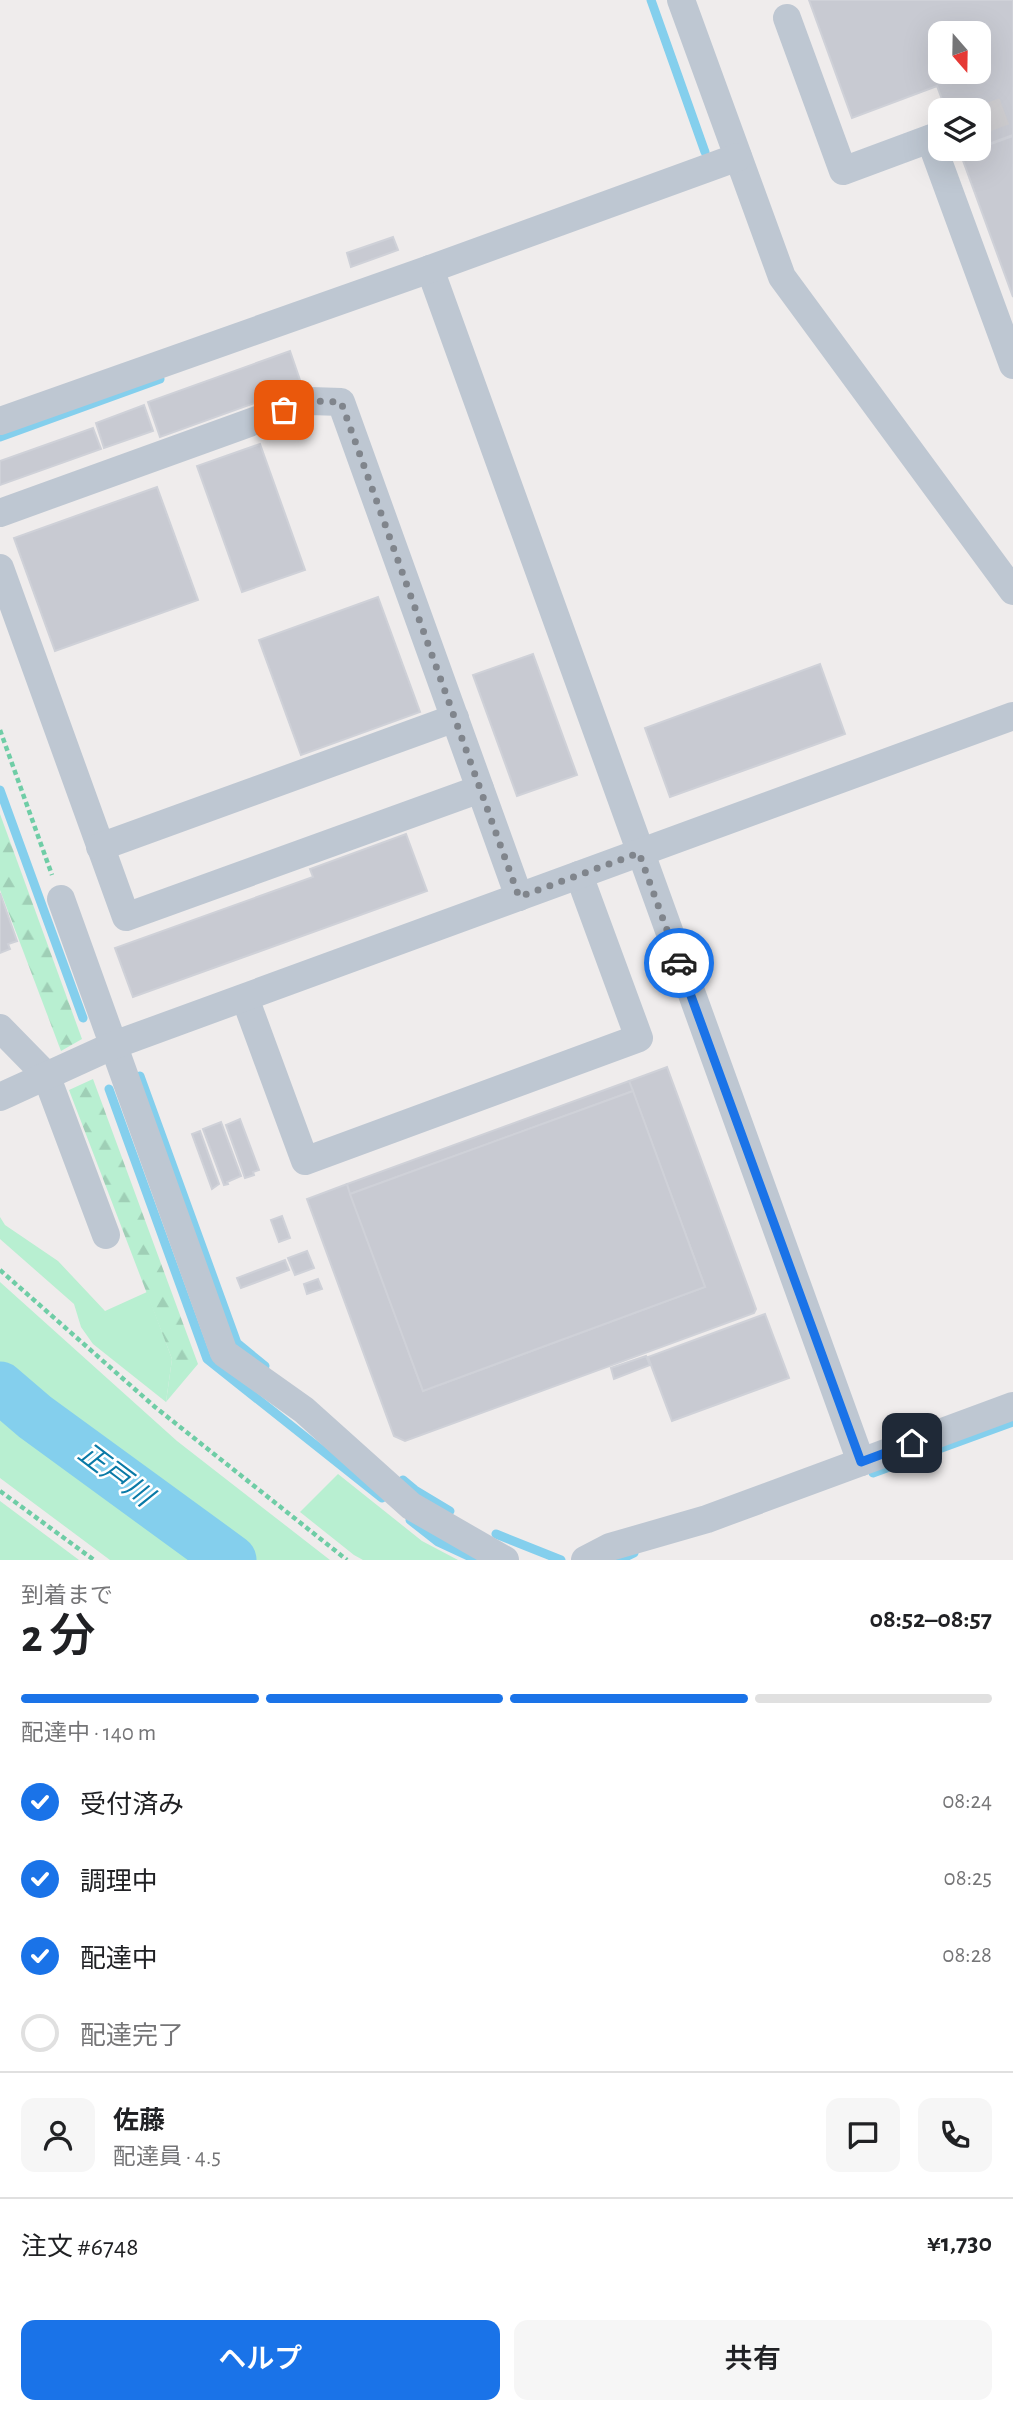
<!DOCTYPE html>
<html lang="ja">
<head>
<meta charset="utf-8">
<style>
	:root { --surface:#fff; --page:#f6f6f6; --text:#202124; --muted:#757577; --line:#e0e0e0; --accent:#1a73e8 }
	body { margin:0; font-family:"Alegreya Sans","Noto Sans JP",sans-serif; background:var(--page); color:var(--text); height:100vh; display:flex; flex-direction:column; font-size:26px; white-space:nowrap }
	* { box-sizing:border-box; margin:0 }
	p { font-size:23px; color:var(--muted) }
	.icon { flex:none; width:38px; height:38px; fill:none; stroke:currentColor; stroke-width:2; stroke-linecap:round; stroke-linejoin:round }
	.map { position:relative; height:1560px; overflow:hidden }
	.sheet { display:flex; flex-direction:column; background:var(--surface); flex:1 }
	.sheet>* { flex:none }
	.needle { width:46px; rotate:160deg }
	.tools { position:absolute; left:928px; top:21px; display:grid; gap:14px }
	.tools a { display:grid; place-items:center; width:63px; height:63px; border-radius:14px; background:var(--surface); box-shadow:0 7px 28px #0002; font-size:35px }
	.pin { position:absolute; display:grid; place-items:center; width:60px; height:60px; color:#fff; margin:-30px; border-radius:14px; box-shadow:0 4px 10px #0006 }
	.courier { position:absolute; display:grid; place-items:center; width:70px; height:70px; margin:-35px; border:5px solid #1a73e8; border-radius:50%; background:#fff; color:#222; box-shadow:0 2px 9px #0007 }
	.head em { font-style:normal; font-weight:600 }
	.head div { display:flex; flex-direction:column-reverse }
	.head { display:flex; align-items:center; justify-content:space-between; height:119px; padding:0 21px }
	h1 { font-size:46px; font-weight:600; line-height:52px }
	.bar { display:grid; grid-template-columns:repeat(4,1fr); gap:10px 7px; align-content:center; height:84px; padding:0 21px }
	.bar i { height:9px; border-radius:5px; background:var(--line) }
	.bar .on { background:var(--accent) }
	.bar p { grid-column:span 4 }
	.line { display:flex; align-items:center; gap:18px; padding:0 21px; border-top:2px solid var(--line) }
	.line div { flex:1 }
	.round { display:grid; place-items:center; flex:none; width:74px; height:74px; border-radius:14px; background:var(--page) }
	ol { padding:0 21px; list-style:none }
	li { display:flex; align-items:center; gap:21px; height:77px }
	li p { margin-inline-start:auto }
	li .icon { padding:7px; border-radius:50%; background:var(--accent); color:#fff; stroke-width:4 }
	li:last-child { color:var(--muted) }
	li i { width:38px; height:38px; border:4px solid var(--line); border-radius:50% }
	.primary-button { display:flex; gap:14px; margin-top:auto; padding:14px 21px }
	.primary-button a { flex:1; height:80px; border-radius:14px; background:var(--accent); color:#fff; font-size:28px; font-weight:600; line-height:80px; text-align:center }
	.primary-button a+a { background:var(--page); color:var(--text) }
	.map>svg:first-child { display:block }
	.grass { fill:#b8efd1 }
	.forest { fill:url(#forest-firs) }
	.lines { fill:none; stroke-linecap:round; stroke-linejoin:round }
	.stream { stroke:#84cfed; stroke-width:9 }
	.river { stroke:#84cfed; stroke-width:51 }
	.building { fill:#c8cad2; stroke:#cfd1d8; stroke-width:2; fill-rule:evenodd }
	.minor-tunnel { stroke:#cdcccf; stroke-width:28; stroke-dasharray:28 14; stroke-linecap:butt }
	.path { stroke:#6fcda6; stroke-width:4.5; stroke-dasharray:5 3.5; stroke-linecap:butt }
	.minor { stroke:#bec7d2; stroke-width:28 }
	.done { stroke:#80858c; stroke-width:7; stroke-dasharray:0 12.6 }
	.route { stroke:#1a73e8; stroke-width:9 }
	.labels { text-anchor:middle; stroke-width:5; stroke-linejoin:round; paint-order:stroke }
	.water-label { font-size:28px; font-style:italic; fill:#0a7aa7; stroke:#fff }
</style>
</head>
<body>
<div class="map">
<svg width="1013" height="1560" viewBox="0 0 1013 1560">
	<defs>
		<pattern id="forest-firs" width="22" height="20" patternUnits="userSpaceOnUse" patternTransform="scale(1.75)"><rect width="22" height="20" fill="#b8efd1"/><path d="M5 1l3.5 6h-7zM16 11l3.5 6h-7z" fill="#9fcfb6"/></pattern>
	</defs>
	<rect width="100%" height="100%" fill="#efecec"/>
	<g class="grass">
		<path d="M0 1217 5 1225 58 1261 105 1311 147 1292 172 1359 166 1402 93 1344 81 1327 74 1304 0 1239Z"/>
		<path d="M0 1282 177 1441 330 1560H245L0 1375Z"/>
		<path d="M0 1402 31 1428 213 1560H110L0 1478Z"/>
		<path d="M338 1474 422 1541 458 1560H363L354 1555 300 1512Z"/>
		<path d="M0 1501 79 1560H0Z"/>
	</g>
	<g class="forest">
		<path d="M0 814 82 1039 61 1051 0 890Z"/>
		<path d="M93 1079 198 1364 166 1402 172 1359 69 1090Z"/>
	</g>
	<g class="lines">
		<g class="stream">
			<path d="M651 0 705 152"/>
			<path d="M0 437 160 379"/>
			<path d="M0 790 83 1018"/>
			<path d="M140 1076 237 1343 265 1366"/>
			<path d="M109 1089 207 1359 382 1498"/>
			<path d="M873 1473 1013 1422"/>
			<path d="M403 1480 415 1490 450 1511"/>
			<path d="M410 1520 438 1542 477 1560"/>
			<path d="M496 1534 561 1560"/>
			<path d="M619 1560 634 1553"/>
		</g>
		<path class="river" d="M0 1387 35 1417 231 1560"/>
	</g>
	<g class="building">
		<path d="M809 0H1013V135L978 148V110H946L937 86 852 118ZM940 33H978V72H940Z"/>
		<path d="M1013 136V297L961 155Z"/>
		<path d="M393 237 398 250 351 267 347 253Z"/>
		<path d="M290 351 302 386 160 437 148 402Z"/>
		<path d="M144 405 153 431 104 448 96 423Z"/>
		<path d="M93 428 101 449 0 485V461Z"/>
		<path d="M260 444 305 570 242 592 197 466Z"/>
		<path d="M157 487 198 600 55 651 14 538Z"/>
		<path d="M378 597 420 712 301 755 259 640Z"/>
		<path d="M533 654 577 775 517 796 473 675Z"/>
		<path d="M820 664 845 734 670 797 645 728Z"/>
		<path d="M406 834 427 891 133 997 115 948 313 877 310 869Z"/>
		<path d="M0 893 17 941 8 944 10 949 0 953Z"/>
		<path d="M667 1067 756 1309 754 1313 405 1441 394 1436 307 1199 347 1184 423 1391 705 1287 629 1081Z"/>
		<path d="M629 1081 633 1091 350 1194 347 1184Z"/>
		<path d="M633 1091 705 1287 423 1391 350 1194Z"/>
		<path d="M240 1119 259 1170 253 1172 254 1175 245 1178 226 1125Z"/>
		<path d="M221 1122 241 1176 227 1182 228 1184 224 1185 203 1129Z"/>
		<path d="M200 1131 219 1184 212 1189 192 1134Z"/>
		<path d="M282 1216 290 1238 279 1242 271 1220Z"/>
		<path d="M307 1251 314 1268 295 1275 288 1258Z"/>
		<path d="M285 1260 289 1270 241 1288 237 1278Z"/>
		<path d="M318 1279 322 1289 307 1294 304 1284Z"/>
		<path d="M765 1314 789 1378 672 1421 648 1357Z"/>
		<path d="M646 1356 650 1365 614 1379 611 1368Z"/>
	</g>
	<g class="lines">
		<path class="minor-tunnel" d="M978 121 1013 108"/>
		<g class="path">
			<path d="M0 730 52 875"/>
			<path d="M0 1270 155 1407 347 1560"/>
			<path d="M0 1491 94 1560"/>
		</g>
		<g class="minor">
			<path d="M681 0 782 277 1013 591"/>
			<path d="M787 18 843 171 940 135"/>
			<path d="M930 139 1013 365"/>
			<path d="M430 269 861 1462"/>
			<path d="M0 421 430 269 738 157"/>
			<path d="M0 513 310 401 341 402 519 897"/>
			<path d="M0 568 126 917 480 789"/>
			<path d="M100 847 455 718"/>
			<path d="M61 899 224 1353 304 1410 411 1506 505 1560"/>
			<path d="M245 998 305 1161 639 1038 579 875"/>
			<path d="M0 1028 46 1075 106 1235"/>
			<path d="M0 1097 114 1045 1013 716"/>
			<path d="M585 1560 610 1547 707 1519 1013 1406"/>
		</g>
	</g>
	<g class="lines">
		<path class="done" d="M284 410 310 401 341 402 519 897 639 853 679 963"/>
		<path class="route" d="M679 963 861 1462 912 1443"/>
	</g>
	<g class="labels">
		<g class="water-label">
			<text transform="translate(116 1474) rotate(37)" y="10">正戸川</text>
		</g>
	</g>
</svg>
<div class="tools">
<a><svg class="needle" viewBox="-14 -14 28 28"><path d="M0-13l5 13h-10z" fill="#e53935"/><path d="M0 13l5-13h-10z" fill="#757577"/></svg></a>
<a><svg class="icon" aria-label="layers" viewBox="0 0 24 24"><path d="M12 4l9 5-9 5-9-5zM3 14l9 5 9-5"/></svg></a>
</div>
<div class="pin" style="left:284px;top:410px;background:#ea580c"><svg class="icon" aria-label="bag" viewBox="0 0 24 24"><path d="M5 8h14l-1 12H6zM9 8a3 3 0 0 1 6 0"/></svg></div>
<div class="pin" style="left:912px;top:1443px;background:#1f2937"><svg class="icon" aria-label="home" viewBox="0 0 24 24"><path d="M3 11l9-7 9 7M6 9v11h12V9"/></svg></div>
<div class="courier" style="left:679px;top:963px"><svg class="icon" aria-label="car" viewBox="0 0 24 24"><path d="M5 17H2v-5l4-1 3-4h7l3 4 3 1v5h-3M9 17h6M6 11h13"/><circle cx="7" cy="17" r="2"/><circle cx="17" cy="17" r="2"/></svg></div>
</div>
<section class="sheet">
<div class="head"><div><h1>2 分</h1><p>到着まで</p></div><em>08:52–08:57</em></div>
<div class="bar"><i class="on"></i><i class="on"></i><i class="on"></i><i></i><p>配達中 · 140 m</p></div>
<ol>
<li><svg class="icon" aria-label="check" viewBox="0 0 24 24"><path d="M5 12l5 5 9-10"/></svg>受付済み<p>08:24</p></li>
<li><svg class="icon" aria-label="check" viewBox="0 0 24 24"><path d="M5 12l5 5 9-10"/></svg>調理中<p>08:25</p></li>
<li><svg class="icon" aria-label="check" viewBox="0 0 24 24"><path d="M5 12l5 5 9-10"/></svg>配達中<p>08:28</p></li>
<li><i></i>配達完了</li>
</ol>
<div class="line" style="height:126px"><a class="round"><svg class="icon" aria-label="person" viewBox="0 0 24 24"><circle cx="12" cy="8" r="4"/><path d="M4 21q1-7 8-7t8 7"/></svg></a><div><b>佐藤</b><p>配達員 · 4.5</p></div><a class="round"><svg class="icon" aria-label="chat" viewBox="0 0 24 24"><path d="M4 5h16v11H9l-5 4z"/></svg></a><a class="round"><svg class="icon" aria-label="phone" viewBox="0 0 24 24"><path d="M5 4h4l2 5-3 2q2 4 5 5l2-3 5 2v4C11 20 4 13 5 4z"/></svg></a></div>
<div class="line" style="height:91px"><div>注文 #6748</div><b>¥1,730</b></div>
<div class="primary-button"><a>ヘルプ</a><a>共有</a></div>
</section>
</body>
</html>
